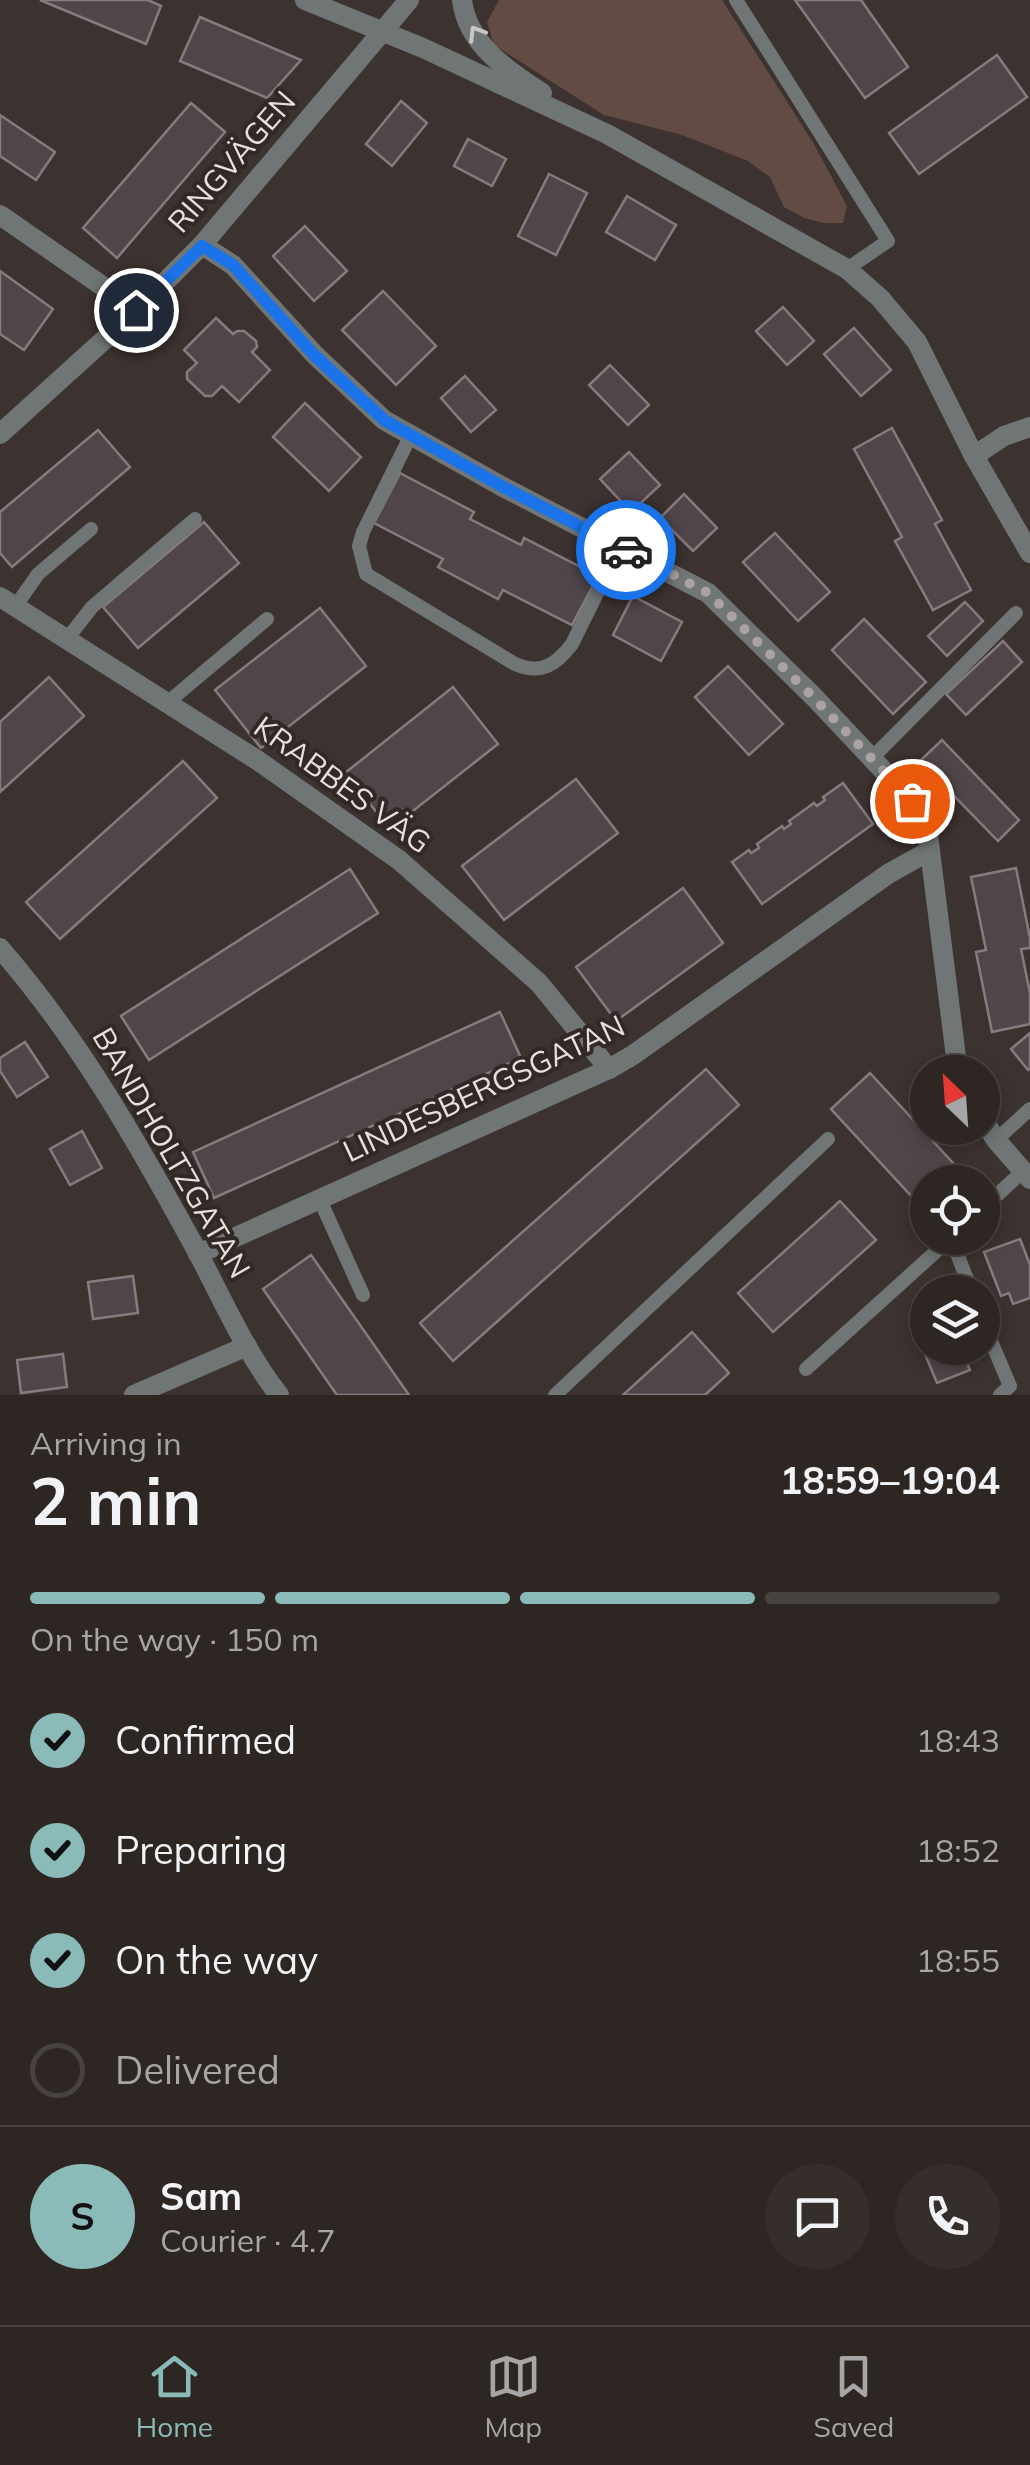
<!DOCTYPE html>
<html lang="en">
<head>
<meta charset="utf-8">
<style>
	:root { --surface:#2d2623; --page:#352e2b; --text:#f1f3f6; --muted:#a7a5a6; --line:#484341; --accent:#8bbbb9 }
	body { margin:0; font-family:Mulish,sans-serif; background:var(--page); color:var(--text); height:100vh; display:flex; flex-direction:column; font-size:38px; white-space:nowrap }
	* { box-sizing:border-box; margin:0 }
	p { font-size:32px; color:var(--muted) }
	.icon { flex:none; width:55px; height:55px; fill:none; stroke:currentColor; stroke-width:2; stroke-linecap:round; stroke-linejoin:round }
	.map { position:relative; height:1395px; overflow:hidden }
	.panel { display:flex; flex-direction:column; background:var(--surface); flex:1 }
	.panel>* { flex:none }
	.needle { width:65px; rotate:335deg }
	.fabs { position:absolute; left:910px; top:1055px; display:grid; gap:20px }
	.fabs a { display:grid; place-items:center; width:90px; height:90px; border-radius:50%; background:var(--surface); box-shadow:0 5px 15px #0003,0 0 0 2px var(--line); font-size:50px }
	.pin { position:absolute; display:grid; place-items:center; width:85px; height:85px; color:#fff; margin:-42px; border:5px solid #fff; border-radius:50%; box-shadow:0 2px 10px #0007 }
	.courier { position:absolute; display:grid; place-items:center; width:100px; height:100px; margin:-50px; border:8px solid #1a73e8; border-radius:50%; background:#fff; color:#222; box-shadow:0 2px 12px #0007 }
	.head em { font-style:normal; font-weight:700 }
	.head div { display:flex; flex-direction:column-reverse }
	.head { display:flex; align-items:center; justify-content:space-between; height:170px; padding:0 30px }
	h1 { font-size:65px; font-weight:700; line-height:75px }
	.bar { display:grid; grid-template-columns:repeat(4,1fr); gap:15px 10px; align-content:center; height:120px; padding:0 30px }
	.bar i { height:12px; border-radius:8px; background:var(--line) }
	.bar .active { background:var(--accent) }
	.bar p { grid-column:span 4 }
	.line { display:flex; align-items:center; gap:25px; padding:0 30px; border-top:2px solid var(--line) }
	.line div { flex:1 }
	.round { display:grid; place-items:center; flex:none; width:105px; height:105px; border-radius:52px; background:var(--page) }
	ol { padding:0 30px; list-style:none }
	li { display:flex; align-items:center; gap:30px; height:110px }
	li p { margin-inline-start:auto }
	li .icon { padding:10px; border-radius:50%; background:var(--accent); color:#111; stroke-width:4 }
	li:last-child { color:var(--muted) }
	li i { width:55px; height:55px; border:5px solid var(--line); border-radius:50% }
	.tabs { display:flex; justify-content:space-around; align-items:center; height:140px; border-top:2px solid var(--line); background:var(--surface); font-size:28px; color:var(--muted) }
	.tabs a { display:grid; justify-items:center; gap:5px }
	.tabs .active { color:var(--accent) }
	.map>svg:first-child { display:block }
	.green { fill:#624b42 }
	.building { fill:#504549; stroke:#877b7f; stroke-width:2.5 }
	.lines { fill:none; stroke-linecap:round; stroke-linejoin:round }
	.service { stroke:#707675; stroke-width:14 }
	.minor { stroke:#707675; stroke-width:20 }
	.tertiary { stroke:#707675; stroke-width:20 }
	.oneway { stroke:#c9c6c4 }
	.done { stroke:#aba3a1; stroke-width:10; stroke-dasharray:0 18 }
	.route { stroke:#1a73e8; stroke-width:12 }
	.labels { text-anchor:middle; stroke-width:8; stroke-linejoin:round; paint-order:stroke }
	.street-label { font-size:30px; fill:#e7e0de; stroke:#322825 }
</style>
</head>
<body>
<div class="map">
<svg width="1030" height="1395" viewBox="0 0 1030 1395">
	<rect width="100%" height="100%" fill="#3c322f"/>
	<path class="green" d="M499 0H722L814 144 847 206 843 223H824L804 218 784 207 770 177 748 161 682 135 604 115 494 45 487 22Z"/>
	<g class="building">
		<path d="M40 0H148L161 6 146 44Z"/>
		<path d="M795 0H861L908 67 865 98Z"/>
		<path d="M200 17 301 60 267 98 180 61Z"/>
		<path d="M997 55 1027 97 919 174 889 133Z"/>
		<path d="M401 101 427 123 392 166 366 144Z"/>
		<path d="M191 103 225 132 117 258 83 228Z"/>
		<path d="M0 115 55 152 36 180 0 156Z"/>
		<path d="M468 139 506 159 492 186 454 166Z"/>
		<path d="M549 174 587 193 556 255 518 236Z"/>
		<path d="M627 196 676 225 655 260 606 232Z"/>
		<path d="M305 226 347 271 314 301 273 256Z"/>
		<path d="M0 271 53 309 24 350 0 334Z"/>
		<path d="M383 291 436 346 396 385 342 330Z"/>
		<path d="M783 307 814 341 787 365 756 331Z"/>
		<path d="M216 318 233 334 237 331H244L256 341 257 347 252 352 270 370 239 402 222 386 212 396H205L187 379V372L197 363 184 350Z"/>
		<path d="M854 328 891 370 861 396 824 354Z"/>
		<path d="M610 365 649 405 628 425 589 385Z"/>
		<path d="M465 376 496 410 471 432 441 398Z"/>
		<path d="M305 403 361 457 329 491 273 437Z"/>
		<path d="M892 428 942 520 935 524 971 590 933 610 895 541 902 537 854 449Z"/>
		<path d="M98 430 130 467 12 567 0 553V512Z"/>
		<path d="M629 452 660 485 631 512 600 479Z"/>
		<path d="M400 473 474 512 470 519 521 545 524 538 598 576 572 625 503 590 498 599 438 567 443 559 374 523Z"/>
		<path d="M684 494 717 528 693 551 660 518Z"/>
		<path d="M204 522 239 563 138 648 103 607Z"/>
		<path d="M775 533 830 592 798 621 743 562Z"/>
		<path d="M633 596 682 622 661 661 613 635Z"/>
		<path d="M965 602 983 621 947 656 928 636Z"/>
		<path d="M320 608 366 666 261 748 215 690Z"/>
		<path d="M864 619 926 682 893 714 832 650Z"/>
		<path d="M1003 641 1022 662 966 715 946 694Z"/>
		<path d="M728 666 783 724 749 755 695 697Z"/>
		<path d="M49 677 84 716 0 792V722Z"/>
		<path d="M453 687 498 744 390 829 345 773Z"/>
		<path d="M942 740 1019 820 998 841 920 761Z"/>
		<path d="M183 761 217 798 60 939 26 902Z"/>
		<path d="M576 779 618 833 504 920 462 866Z"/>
		<path d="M843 783 873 824 762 904 732 862 749 850 751 853 759 848 757 844 782 826 784 829 791 824 789 821 814 803 817 806 825 800 823 797Z"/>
		<path d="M1016 868 1030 938V948L1021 949 1030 993V1024L992 1032 976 952 986 950 971 877Z"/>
		<path d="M350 869 378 913 149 1060 121 1016Z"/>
		<path d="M683 888 723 943 616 1021 576 967Z"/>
		<path d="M500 1012 521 1058 214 1198 193 1152Z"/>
		<path d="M1030 1033V1068L1028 1070 1011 1049Z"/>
		<path d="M25 1042 48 1077 17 1097 0 1071V1058Z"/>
		<path d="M706 1069 739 1105 453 1361 420 1323Z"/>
		<path d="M870 1073 953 1163 932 1182H928V1187L914 1199 831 1109Z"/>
		<path d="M82 1131 102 1168 70 1185 50 1149Z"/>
		<path d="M840 1201 876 1240 773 1332 738 1293Z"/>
		<path d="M1020 1239 1030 1265V1298L1013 1304 1009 1293 1001 1296 984 1252Z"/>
		<path d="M311 1255 409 1395H337L263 1289Z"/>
		<path d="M133 1276 138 1313 93 1319 88 1282Z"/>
		<path d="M692 1332 729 1373 705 1395H623Z"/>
		<path d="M928 1345V1348H960L970 1370 937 1383 922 1347Z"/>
		<path d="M63 1354 67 1387 21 1393 17 1360Z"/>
	</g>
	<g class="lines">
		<g class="service">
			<path d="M736 0 888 241 847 269"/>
			<path d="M411 435 363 532 359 546 366 574 515 664C541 675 556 665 572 644L620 547"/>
			<path d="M15 607 38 574 91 529"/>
			<path d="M67 639 92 607 195 519"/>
			<path d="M167 703 267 619"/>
			<path d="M872 758 1016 613"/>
			<path d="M996 1140 1030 1109"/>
			<path d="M320 1200 363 1295"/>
			<path d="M982 1209 1023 1171"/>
			<path d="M951 1238 972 1292"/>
			<path d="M982 1320 1010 1386 1000 1395"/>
			<path d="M806 1369 951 1238"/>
			<path d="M555 1395 828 1139"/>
		</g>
		<g class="minor">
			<path d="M0 215 137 310"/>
			<path d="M202 245 233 265 315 355 384 420 503 487 708 593 814 697 912 801 923 820 928 835 956 1057 962 1072"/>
			<path d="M974 456 1004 436 1030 427"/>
			<path d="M0 597 257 760 399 860 539 983 609 1069"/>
			<path d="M0 948C78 1038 135 1138 192 1242 220 1293 243 1349 279 1395"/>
			<path d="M982 1118 996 1140 1030 1179"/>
			<path d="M198 1254 609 1069 633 1055 888 874 929 851"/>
			<path d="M134 1395 247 1346"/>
		</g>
		<g class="tertiary">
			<path d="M305 0 423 48 607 134 847 269 880 298 917 342 974 456 1030 553"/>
			<path d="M462 0C467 44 508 71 542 93"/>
			<path d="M0 434 137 310 202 245 409 0"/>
		</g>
	</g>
	<defs><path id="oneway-chevron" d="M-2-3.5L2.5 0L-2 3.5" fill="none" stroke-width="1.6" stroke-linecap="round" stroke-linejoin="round" transform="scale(2.5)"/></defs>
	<use class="oneway" href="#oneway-chevron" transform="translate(476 33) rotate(-122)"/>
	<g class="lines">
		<path class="done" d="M626 550 708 593 814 698 912 801"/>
		<path class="route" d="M136 310 202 246 233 265 314 355 384 420 503 487 626 550"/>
	</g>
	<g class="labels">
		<g class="street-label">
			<text transform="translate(232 162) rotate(-49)" y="10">RINGVÄGEN</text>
			<text transform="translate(342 785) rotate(36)" y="10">KRABBES VÄG</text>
			<text transform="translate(484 1089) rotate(-25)" y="10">LINDESBERGSGATAN</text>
			<text transform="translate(171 1153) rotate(60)" y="10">BANDHOLTZGATAN</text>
		</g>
	</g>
</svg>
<div class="fabs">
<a><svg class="needle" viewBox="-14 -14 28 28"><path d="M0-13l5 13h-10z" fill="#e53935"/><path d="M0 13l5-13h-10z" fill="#a7a5a6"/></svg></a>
<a><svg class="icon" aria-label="locate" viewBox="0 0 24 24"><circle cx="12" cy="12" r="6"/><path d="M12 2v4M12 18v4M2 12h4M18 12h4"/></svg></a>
<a><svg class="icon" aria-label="layers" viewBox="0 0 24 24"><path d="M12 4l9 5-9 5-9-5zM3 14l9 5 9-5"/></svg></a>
</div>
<div class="pin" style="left:912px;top:801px;background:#ea580c"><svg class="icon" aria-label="bag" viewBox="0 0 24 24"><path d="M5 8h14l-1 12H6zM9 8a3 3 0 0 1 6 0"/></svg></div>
<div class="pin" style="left:136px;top:310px;background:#1f2937"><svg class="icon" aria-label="home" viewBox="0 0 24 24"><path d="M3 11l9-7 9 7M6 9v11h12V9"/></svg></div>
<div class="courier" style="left:626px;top:550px"><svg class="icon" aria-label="car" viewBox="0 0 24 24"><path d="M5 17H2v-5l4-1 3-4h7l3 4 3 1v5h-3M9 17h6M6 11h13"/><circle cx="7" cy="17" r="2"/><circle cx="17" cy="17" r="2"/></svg></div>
</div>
<section class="panel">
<div class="head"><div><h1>2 min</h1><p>Arriving in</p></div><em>18:59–19:04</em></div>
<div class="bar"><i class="active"></i><i class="active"></i><i class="active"></i><i></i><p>On the way · 150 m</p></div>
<ol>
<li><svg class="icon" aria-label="check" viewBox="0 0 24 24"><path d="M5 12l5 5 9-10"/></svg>Confirmed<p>18:43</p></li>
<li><svg class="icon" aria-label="check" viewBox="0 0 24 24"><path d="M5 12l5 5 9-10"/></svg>Preparing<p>18:52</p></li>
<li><svg class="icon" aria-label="check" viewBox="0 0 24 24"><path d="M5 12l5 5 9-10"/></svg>On the way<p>18:55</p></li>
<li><i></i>Delivered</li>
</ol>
<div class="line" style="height:180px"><b class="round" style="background:var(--accent);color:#111">S</b><div><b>Sam</b><p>Courier · 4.7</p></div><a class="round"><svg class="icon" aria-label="chat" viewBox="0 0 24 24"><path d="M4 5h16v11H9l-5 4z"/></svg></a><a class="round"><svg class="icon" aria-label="phone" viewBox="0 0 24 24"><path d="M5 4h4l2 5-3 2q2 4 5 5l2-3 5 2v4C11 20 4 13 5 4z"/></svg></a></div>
</section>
<nav class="tabs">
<a class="active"><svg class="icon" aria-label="home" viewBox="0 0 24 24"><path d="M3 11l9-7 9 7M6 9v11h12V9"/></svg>Home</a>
<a><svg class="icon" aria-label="map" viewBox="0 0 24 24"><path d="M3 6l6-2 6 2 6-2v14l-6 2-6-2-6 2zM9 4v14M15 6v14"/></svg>Map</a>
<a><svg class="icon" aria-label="saved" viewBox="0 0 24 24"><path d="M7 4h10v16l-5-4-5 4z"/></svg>Saved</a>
</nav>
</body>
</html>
